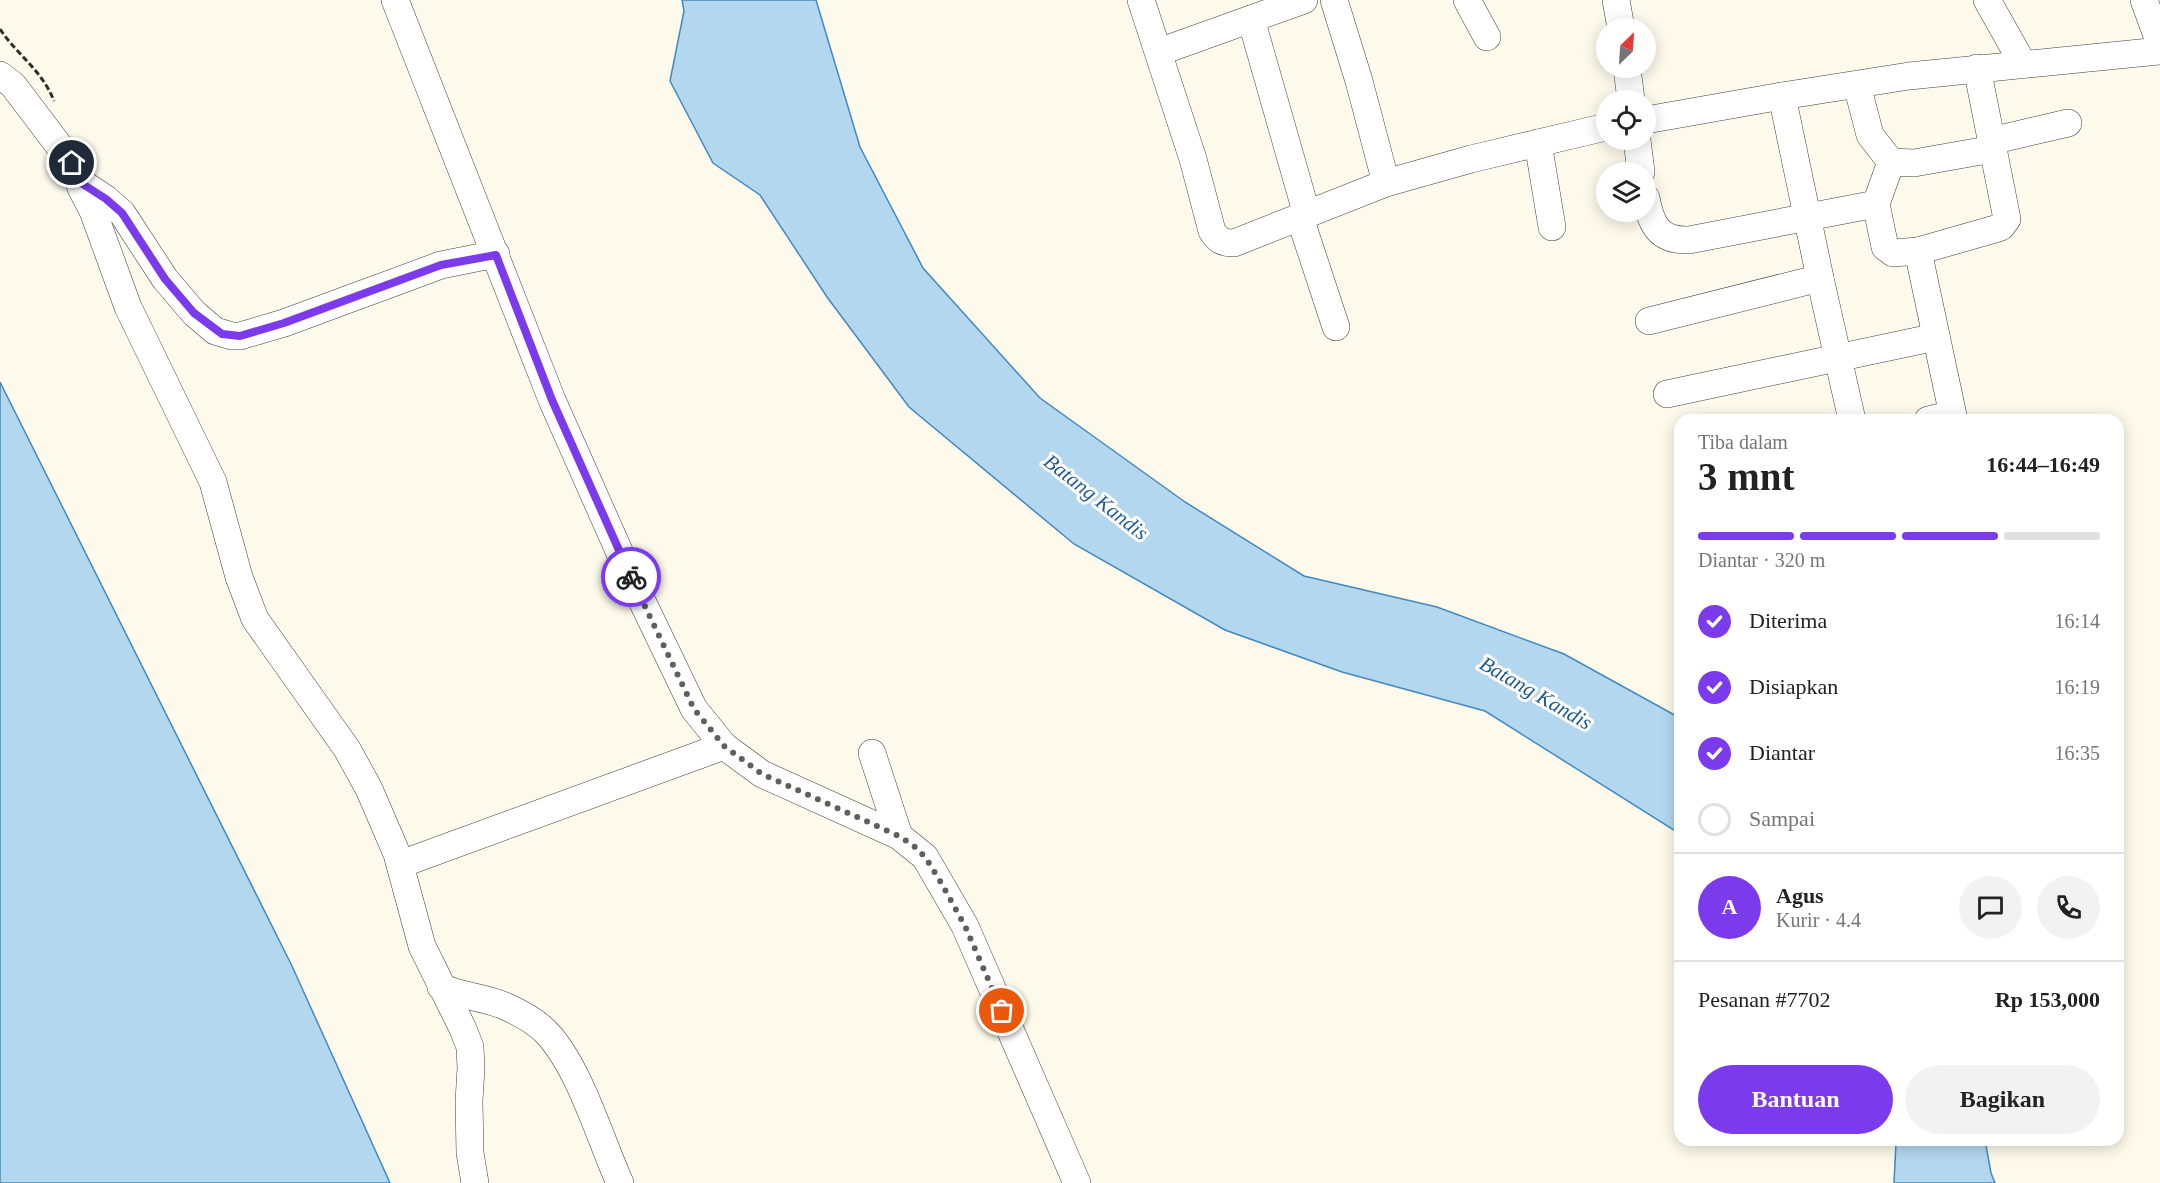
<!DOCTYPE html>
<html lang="id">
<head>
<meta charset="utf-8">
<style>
	:root { --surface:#fff; --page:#f2f2f2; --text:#222; --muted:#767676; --line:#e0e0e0; --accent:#7c3aed }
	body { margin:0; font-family:Georgia,serif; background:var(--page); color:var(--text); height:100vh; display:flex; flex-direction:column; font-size:22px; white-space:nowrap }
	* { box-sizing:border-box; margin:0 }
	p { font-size:20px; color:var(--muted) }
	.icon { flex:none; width:33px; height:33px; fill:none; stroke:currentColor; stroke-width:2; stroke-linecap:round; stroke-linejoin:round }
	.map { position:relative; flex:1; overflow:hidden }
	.side { position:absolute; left:1674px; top:414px; width:450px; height:732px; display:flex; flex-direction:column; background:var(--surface); border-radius:18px; box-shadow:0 3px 15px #0003 }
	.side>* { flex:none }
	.needle { width:39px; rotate:25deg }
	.fabs { position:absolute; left:1596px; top:18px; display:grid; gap:12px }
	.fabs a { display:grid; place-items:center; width:60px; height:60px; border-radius:50%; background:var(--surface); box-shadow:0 3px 15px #0003; font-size:30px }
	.pin { position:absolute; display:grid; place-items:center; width:51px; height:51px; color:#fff; margin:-26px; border:3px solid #fff; border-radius:50%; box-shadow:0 2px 6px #0007 }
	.courier { position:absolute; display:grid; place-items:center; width:60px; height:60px; margin:-30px; border:4px solid #7c3aed; border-radius:50%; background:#fff; color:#222; box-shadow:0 2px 8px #0007 }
	.headline em { font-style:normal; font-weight:600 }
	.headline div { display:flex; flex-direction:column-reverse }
	.headline { display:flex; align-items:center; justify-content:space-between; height:102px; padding:0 24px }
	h1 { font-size:39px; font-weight:600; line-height:45px }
	.bar { display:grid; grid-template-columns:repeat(4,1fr); gap:9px 6px; align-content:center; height:72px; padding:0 24px }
	.bar i { height:8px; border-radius:4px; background:var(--line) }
	.bar .on { background:var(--accent) }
	.bar p { grid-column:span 4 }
	.line { display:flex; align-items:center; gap:15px; padding:0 24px; border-top:2px solid var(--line) }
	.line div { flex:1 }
	.round { display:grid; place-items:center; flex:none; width:63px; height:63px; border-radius:32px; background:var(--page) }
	ol { padding:0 24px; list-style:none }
	li { display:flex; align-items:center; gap:18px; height:66px }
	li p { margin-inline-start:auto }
	li .icon { padding:6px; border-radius:50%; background:var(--accent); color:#fff; stroke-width:4 }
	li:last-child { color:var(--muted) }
	li i { width:33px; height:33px; border:3px solid var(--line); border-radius:50% }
	.cta { display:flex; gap:12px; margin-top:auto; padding:12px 24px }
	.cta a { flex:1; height:69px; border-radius:36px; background:var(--accent); color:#fff; font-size:24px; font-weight:600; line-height:69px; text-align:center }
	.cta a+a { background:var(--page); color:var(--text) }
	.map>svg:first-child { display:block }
	.water { fill:#b4d7f0; stroke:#4289c0; stroke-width:1.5 }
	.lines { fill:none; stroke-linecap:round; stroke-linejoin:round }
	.minor-casing { stroke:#3e3e3e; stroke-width:28 }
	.path { stroke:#2d2d2d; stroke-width:3; stroke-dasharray:6 3; stroke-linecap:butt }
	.minor { stroke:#fff; stroke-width:27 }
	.done { stroke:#605f59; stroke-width:6; stroke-dasharray:0 10.8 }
	.route { stroke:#7c3aed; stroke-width:8 }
	.labels { text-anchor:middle; stroke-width:6; stroke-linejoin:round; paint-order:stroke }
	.water-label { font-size:21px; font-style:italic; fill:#205c90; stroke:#fff }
</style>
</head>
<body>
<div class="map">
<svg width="2160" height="1183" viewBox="0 0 2160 1183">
	<rect width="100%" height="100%" fill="#fdfaeb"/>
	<g class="water">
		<path d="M682 0H816L860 147 923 268 1040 398 1185 502 1304 576 1437 607 1564 654 1680 718V834L1485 711 1342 672 1225 630 1074 544 909 407 827 297 760 195 713 163 670 81 684 11Z"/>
		<path d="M0 382 292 966 390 1183H0Z"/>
		<path d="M1895 1140H1985L1991 1173 1995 1183H1894L1896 1143Z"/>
	</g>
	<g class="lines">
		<g class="minor-casing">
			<g id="minor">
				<path d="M395 0 552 400 631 578 694 709 724 746 762 774 899 836 925 857 965 926 1077 1183"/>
				<path d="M1141 0 1193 159 1212 231C1218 240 1222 243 1234 243L1386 183 1471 159 1606 127"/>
				<path d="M1334 0 1359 81 1386 183"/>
				<path d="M1467 0 1487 37"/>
				<path d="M1616 0 1621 28"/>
				<path d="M1987 0 2023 64"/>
				<path d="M2144 0 2160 44"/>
				<path d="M1251 19 1307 215"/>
				<path d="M1159 52 1304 0"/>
				<path d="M1627 68 1631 100"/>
				<path d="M0 75 13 85 72 163 81 188 93 211 128 307 213 482 239 577 255 619 347 749 369 789 397 854 422 946 463 1029 470 1047 471 1068 469 1101 470 1153 475 1183"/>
				<path d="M1857 85 1870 135 1891 162 1876 204 1885 247 1893 253 1918 251 1995 229 2001 227 2007 219 1977 68"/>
				<path d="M1782 96 1820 278 1852 420"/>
				<path d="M1646 120 1782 96 1909 76 2160 51"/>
				<path d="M1637 140 1641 172"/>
				<path d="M1991 141 2068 123"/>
				<path d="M1538 143 1552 227"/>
				<path d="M1891 162 1914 163 1993 149"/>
				<path d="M79 181 106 199 122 213 165 279 194 313 215 331 232 336H240L284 323 441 265 496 254"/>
				<path d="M1646 198C1651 224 1658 241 1689 240L1876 204"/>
				<path d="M1300 218 1336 327"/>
				<path d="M1918 251 1954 420"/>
				<path d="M1649 321 1820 278"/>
				<path d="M1667 394 1936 337"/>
				<path d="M1928 420 1952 414"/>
				<path d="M872 753 899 836"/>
				<path d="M401 864 724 746"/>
				<path d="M441 987C462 997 486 997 507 1007 520 1013 535 1021 545 1031 579 1065 600 1139 620 1183"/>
			</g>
		</g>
		<path class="path" d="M0 29C17 55 42 70 54 101"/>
		<use href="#minor" class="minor"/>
	</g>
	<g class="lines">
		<path class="done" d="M631 577 694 709 724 746 762 774 899 836 914 846 925 857 939 879 965 926 1002 1011"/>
		<path class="route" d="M72 163 78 181 106 199 122 213 165 279 194 313 222 334 240 336 284 323 441 265 496 255 552 400 631 577"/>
	</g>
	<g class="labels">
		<g class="water-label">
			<text transform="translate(1096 497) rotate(38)" y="7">Batang Kandis</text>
			<text transform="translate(1536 693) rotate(30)" y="7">Batang Kandis</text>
		</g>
	</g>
</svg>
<div class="fabs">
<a><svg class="needle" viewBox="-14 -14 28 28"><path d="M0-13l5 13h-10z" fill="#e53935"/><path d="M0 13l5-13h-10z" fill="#767676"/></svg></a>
<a><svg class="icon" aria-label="locate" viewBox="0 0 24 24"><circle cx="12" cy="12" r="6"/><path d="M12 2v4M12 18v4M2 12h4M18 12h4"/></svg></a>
<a><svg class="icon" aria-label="layers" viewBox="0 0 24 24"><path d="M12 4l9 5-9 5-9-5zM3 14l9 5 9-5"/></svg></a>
</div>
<div class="pin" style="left:1002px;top:1011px;background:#ea580c"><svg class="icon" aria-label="bag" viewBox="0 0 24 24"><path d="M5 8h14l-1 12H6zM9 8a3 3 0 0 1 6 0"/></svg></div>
<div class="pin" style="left:72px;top:163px;background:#1f2937"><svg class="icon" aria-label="home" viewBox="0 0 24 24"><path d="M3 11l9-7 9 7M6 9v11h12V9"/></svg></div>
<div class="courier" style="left:631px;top:577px"><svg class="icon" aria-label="bike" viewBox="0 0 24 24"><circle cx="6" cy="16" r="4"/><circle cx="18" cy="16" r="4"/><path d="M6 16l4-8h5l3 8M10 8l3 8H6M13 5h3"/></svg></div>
<section class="side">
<div class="headline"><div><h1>3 mnt</h1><p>Tiba dalam</p></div><em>16:44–16:49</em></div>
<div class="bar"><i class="on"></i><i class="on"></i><i class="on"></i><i></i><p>Diantar · 320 m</p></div>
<ol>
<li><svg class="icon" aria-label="check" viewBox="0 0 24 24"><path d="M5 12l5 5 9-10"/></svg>Diterima<p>16:14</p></li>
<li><svg class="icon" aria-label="check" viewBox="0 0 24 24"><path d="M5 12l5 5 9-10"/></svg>Disiapkan<p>16:19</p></li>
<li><svg class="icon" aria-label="check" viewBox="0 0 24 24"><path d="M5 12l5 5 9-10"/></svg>Diantar<p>16:35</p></li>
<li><i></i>Sampai</li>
</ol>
<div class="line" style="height:108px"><b class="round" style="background:var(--accent);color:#fff">A</b><div><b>Agus</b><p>Kurir · 4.4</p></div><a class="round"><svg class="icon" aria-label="chat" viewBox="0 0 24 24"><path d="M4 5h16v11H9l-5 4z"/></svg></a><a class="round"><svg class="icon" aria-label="phone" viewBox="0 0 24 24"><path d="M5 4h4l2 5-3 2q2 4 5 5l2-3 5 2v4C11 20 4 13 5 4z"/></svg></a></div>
<div class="line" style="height:78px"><div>Pesanan #7702</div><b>Rp 153,000</b></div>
<div class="cta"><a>Bantuan</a><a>Bagikan</a></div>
</section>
</div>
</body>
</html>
